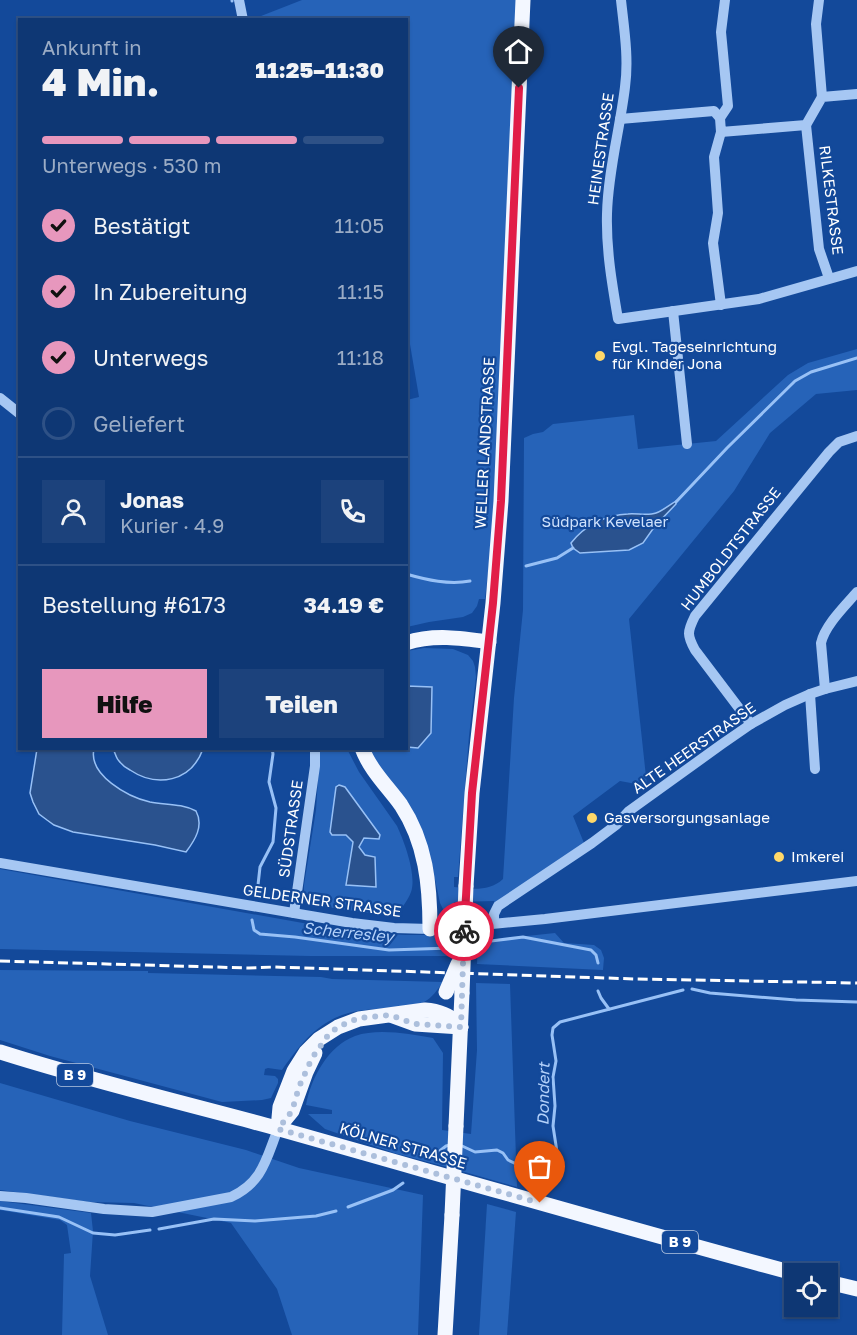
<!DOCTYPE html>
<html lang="de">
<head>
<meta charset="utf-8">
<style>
	:root { --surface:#0e3774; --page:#1c427c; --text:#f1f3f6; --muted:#9bacc5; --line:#2e5186; --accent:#e797bd }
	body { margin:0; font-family:"Golos Text",sans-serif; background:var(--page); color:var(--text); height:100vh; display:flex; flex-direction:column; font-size:22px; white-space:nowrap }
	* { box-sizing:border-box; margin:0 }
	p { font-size:20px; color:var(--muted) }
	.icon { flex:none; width:33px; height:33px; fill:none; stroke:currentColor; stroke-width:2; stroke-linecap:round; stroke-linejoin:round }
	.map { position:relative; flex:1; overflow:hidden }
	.details { position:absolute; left:18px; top:18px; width:390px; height:732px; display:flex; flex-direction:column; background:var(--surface); border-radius:0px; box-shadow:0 2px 4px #0004,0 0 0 2px var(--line) }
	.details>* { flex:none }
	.controls { position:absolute; left:784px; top:1263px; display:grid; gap:12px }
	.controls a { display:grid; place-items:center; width:54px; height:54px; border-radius:0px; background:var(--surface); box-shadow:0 2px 4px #0004,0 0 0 2px var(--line); font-size:30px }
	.pin { position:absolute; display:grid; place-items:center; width:51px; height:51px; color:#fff; margin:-62px -26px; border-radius:50% 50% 50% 0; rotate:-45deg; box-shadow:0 0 6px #0007 }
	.pin .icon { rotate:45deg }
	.courier { position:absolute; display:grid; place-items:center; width:60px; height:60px; margin:-30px; border:4px solid #e11d48; border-radius:50%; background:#fff; color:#222; box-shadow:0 2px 8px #0007 }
	.head em { font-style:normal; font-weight:800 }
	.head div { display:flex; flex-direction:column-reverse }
	.head { display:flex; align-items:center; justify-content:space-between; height:102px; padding:0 24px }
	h1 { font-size:39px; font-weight:800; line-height:45px }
	.bar { display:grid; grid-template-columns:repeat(4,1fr); gap:9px 6px; align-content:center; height:72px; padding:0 24px }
	.bar i { height:8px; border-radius:4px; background:var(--line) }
	.bar .active { background:var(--accent) }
	.bar p { grid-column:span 4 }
	.line { display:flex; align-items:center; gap:15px; padding:0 24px; border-top:2px solid var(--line) }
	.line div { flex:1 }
	.round { display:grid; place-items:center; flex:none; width:63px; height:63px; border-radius:0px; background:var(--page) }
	ol { padding:0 24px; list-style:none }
	li { display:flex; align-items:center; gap:18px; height:66px }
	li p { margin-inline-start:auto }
	li .icon { padding:6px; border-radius:50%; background:var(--accent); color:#111; stroke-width:4 }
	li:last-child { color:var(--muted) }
	li i { width:33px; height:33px; border:3px solid var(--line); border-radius:50% }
	.cta { display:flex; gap:12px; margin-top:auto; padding:12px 24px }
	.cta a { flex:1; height:69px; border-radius:0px; background:var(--accent); color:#111; font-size:24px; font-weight:800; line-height:69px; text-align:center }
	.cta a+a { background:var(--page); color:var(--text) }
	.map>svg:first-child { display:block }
	.green { fill:#2663b8 }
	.water { fill:#2a528e; stroke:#98c1f6; stroke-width:1.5 }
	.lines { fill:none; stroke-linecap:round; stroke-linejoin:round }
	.stream { stroke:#98c1f6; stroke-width:3 }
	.minor { stroke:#a6c7f3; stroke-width:10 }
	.major { stroke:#f3f7ff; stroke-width:15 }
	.rail { stroke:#fff; stroke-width:3; stroke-dasharray:10 4.5; stroke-linecap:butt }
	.major-bridge { stroke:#f3f7ff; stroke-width:15 }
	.done { stroke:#acbfdc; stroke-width:6; stroke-dasharray:0 10.8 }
	.route { stroke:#e11d48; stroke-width:8 }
	.poi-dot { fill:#ffd869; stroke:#13499a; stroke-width:2 }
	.labels { text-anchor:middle; stroke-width:4.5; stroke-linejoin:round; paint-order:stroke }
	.shield { fill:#13499a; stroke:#b8c8e1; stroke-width:1.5 }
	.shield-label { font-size:14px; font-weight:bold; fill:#fff }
	.street-label { font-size:15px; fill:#fff; stroke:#13499a }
	.poi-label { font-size:15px; fill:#fff; stroke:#13499a; text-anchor:start }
	.park-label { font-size:15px; fill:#cfe2fd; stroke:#13499a }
	.water-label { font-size:16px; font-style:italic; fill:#b3d1fa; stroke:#13499a }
</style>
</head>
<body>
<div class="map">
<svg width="857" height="1335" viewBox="0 0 857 1335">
	<rect width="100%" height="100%" fill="#13499a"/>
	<g class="green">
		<path d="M302 0H517L493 528 485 599H479L477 606 472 613 463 617 429 622 407 627V400L419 397 406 321V20H251Z"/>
		<path d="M857 349V390L816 394 770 433 734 491 629 619 647 786 620 781 573 816 584 843 495 906 494 901 454 902 453 917 448 915 444 911 440 903 433 870 368 749 406 748 407 651 424 648 453 649 468 655 473 661 475 667 476 677 469 736 458 877H454V887C471 889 489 892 503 879L514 698 523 610 524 438 533 434 543 432 553 424 634 415 638 449 716 441 788 375 808 363Z"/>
		<path d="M320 749H347L359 772 397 826C404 841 417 875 411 892 408 901 400 909 396 917L313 905 308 904 304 896V885L316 810Z"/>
		<path d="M0 869 353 932 406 935H447L448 956H310L0 949Z"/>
		<path d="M555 933 564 943 594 945 601 950 604 958 603 970 477 964 478 941Z"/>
		<path d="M0 970 148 971V973L321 977 332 979 443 982C438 989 432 998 424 1002 420 1004 415 1004 411 1005 388 1010 364 1007 342 1015 315 1025 298 1047 282 1070L268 1068 265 1069 264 1075 275 1076 278 1079V1083L271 1098 262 1100 222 1102 50 1056 0 1040Z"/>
		<path d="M476 983 510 984 517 1187 447 1167 394 1153 325 1129 308 1114H332V1110L306 1105C311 1078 328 1046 355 1036 378 1028 410 1034 433 1038L443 1053 442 1130 471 1134 477 1050Z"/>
		<path d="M0 1083 130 1121 246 1150 299 1168 423 1195 418 1335H292L277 1289 231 1223 134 1203 89 1202 0 1190Z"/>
		<path d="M0 1201 91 1213 93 1231 90 1276 108 1335H62L64 1254 71 1253 67 1225 60 1220 0 1210Z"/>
		<path d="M487 1204 516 1212 507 1335H479Z"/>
	</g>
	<g class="water">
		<path d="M676 501V504L655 526 643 543 629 550 580 553 573 548 571 543C585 525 606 515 628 514 636 513 648 516 656 513 662 511 670 505 676 501Z"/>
		<path d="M407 686 432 687 431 733 418 748 407 747Z"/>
		<path d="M37 749H94C88 775 128 797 150 802 165 805 181 803 196 811 204 826 195 840 186 852L155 845 73 832 54 825 47 820 39 814 33 802 30 793Z"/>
		<path d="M113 749H203C191 782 157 788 130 770 126 768 122 765 119 761 116 758 115 752 113 749Z"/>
		<path d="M339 785 345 787 380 835 379 839 364 838 359 847 365 855 375 857 376 887 346 885 353 842 346 835H332L330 832 336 787Z"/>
	</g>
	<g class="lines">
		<g class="stream">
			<path d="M232 0V1"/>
			<path d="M234 18 235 20"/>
			<path d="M676 502 727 448 795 381 811 372 857 358"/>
			<path d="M526 566 557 558 573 548"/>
			<path d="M406 574C427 580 449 585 470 581"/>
			<path d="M257 894 260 867 273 842 276 808 269 782 273 754 272 748"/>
			<path d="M252 920 254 930 260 934 295 937 389 950 451 948"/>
			<path d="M478 944 491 941 523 937 591 950 596 955 598 963"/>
			<path d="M692 989 710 993 796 1000 857 1002"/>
			<path d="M598 991 601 998 609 1009"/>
			<path d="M460 1145 475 1152 497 1150 503 1153 508 1160 527 1169 536 1170 549 1166 555 1160 557 1152 553 1126 555 1106 553 1077 556 1061 552 1035 553 1028 560 1022 683 990"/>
			<path d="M432 1157 446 1146 450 1145"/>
			<path d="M348 1207 393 1190 403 1183"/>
			<path d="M0 1208 59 1217 93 1233 115 1235 150 1230"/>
			<path d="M159 1229 214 1219 255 1221 316 1216 336 1211"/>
		</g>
		<g class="minor">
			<path d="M239 0 243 20"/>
			<path d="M621 0C624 28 629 58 625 87 620 129 608 171 607 214 606 249 612 284 618 319L759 299 857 271"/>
			<path d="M819 0 816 24 822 97"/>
			<path d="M720 118 728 106 721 32 725 0"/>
			<path d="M620 119 714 111 720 118 721 132 806 125 822 97 857 94"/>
			<path d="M806 125 819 249 829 278"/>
			<path d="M721 305 713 243 718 213 714 157 721 132"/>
			<path d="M673 311 687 444"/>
			<path d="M0 398 20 414"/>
			<path d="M825 689 821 643C825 625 845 606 857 592"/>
			<path d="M810 694 815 769"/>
			<path d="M751 724 695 650C687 635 687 632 695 616L829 452 839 442 857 436"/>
			<path d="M0 863 352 923 394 928 430 929 482 925 545 919 857 881"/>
			<path d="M294 913 315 766V748"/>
			<path d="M494 923V914L498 906 592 843 616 825 629 811 722 744 751 724 785 705 810 694 825 689 857 681"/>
			<path d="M0 1196 26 1198 104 1209 152 1212 231 1197C263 1182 266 1159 278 1129"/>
		</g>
		<g class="major">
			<path d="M406 643C433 634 461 638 489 642"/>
			<path d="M362 748C370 770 388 787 401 805 426 843 430 885 430 929"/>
			<path d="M466 886 472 793 493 603 501 501 523 0"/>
			<path d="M393 1016 415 1024 461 1027"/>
			<path d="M0 1052C91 1081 184 1103 276 1128 450 1177 622 1227 797 1274"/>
			<path d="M456 1126 462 993"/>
			<path d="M278 1128 292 1111 306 1072 315 1053"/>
			<path d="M278 1129 280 1107 294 1071 306 1052 319 1039 338 1027 359 1019 425 1010C440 1011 452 1016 461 1027"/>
			<path d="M828 1282 857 1289"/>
			<path d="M445 1335 452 1215"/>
		</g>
		<path class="rail" d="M0 961 249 968 274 967 636 979 857 983"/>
		<g class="major-bridge">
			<path d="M446 992 458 964"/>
			<path d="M462 993 466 886"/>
			<path d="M452 1215 456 1126"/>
		</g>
	</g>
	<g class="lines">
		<path class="done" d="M464 931 461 1027 415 1024 390 1015 359 1018 338 1027 329 1034 312 1058 299 1087 292 1111 278 1129 540 1203"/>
		<path class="route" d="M464 931 472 793 493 603 501 501 519 88"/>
	</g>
	<g class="poi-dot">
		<circle cx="600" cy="356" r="6"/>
		<circle cx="592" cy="818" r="6"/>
		<circle cx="779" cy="857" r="6"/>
	</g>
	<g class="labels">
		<g class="shield">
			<rect x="57" y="1064" width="36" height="22" rx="4.5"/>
			<rect x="662" y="1231" width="36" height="22" rx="4.5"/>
		</g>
		<g class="shield-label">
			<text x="75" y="1080">B 9</text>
			<text x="680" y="1247">B 9</text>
		</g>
		<g class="street-label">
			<text transform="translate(601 149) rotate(-82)" y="5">HEINESTRASSE</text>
			<text transform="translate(831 200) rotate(83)" y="5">RILKESTRASSE</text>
			<text transform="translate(485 443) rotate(-87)" y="5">WELLER LANDSTRASSE</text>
			<text transform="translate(731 549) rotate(-52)" y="5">HUMBOLDTSTRASSE</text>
			<text transform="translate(694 748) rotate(-35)" y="5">ALTE HEERSTRASSE</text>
			<text transform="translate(291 829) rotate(-82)" y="5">SÜDSTRASSE</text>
			<text transform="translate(322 901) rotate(8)" y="5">GELDERNER STRASSE</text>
			<text transform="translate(403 1146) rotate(16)" y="5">KÖLNER STRASSE</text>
		</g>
		<g class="poi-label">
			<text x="612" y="352">Evgl. Tageseinrichtung<tspan x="612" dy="17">für Kinder Jona</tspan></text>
			<text x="604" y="823">Gasversorgungsanlage</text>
			<text x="791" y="862">Imkerei</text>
		</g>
		<g class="park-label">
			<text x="605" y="527">Südpark Kevelaer</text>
		</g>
		<g class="water-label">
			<text transform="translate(348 932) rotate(6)" y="6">Scherresley</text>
			<text transform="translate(543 1094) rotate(-89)" y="6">Dondert</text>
		</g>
	</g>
</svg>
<div class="controls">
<a><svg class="icon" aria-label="locate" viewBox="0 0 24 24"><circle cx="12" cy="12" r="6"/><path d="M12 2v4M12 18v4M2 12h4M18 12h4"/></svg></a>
</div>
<div class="pin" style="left:540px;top:1203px;background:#ea580c"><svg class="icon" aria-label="bag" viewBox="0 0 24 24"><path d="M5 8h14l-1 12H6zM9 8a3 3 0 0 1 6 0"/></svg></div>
<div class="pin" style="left:519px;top:88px;background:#1f2937"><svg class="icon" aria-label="home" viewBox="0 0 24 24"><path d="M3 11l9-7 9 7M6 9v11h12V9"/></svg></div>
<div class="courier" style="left:464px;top:931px"><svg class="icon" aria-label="bike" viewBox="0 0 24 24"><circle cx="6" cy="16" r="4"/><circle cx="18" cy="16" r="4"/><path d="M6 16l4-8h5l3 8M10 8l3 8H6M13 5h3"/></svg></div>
<section class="details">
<div class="head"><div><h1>4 Min.</h1><p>Ankunft in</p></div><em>11:25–11:30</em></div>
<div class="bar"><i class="active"></i><i class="active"></i><i class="active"></i><i></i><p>Unterwegs · 530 m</p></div>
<ol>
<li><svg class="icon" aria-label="check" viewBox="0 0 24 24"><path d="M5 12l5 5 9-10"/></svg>Bestätigt<p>11:05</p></li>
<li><svg class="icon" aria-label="check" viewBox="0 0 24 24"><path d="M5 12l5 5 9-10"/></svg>In Zubereitung<p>11:15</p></li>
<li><svg class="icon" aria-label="check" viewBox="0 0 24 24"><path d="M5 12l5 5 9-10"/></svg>Unterwegs<p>11:18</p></li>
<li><i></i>Geliefert</li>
</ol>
<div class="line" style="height:108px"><a class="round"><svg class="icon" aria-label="person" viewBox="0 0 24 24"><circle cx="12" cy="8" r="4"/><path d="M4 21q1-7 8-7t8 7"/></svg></a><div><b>Jonas</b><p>Kurier · 4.9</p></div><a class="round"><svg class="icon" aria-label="phone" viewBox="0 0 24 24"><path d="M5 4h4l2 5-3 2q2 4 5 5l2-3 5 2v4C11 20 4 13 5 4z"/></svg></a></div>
<div class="line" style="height:78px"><div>Bestellung #6173</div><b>34.19 €</b></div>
<div class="cta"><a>Hilfe</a><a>Teilen</a></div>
</section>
</div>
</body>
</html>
